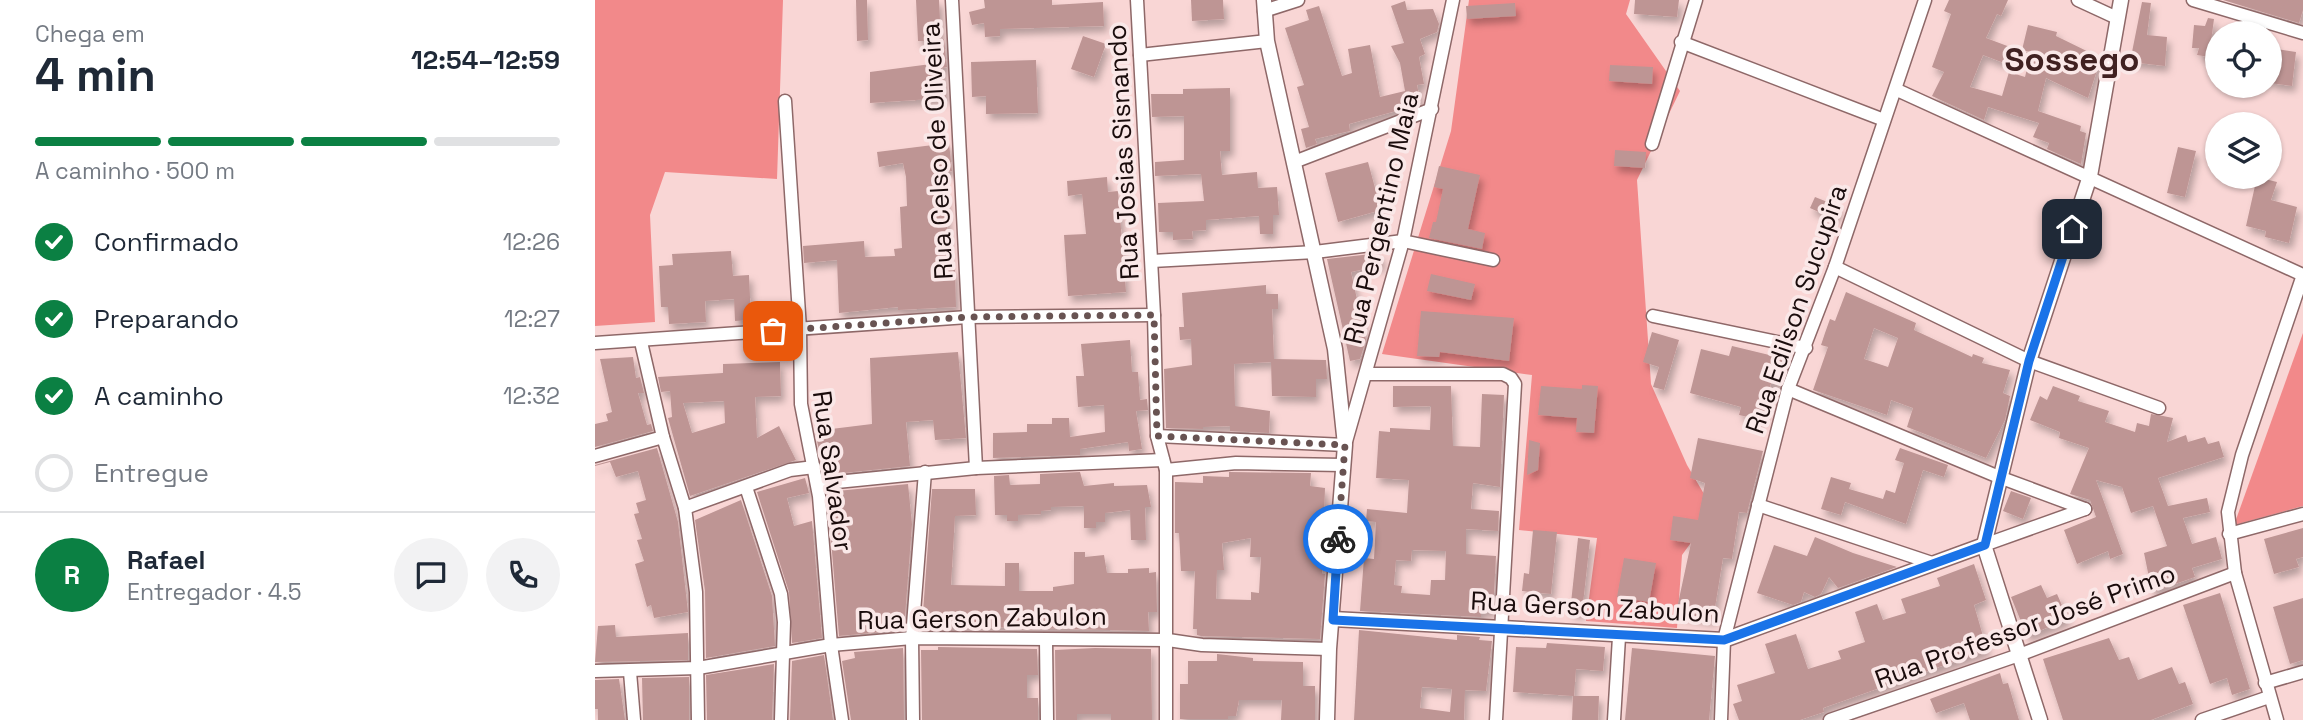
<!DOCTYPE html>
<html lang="pt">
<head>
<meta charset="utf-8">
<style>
	:root { --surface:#fff; --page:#f2f2f3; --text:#1f2937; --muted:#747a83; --line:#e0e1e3; --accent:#0b8043 }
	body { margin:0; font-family:"Space Grotesk",sans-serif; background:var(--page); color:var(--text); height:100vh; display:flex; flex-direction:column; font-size:26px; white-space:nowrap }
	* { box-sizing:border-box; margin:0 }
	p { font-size:23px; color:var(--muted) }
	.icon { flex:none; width:38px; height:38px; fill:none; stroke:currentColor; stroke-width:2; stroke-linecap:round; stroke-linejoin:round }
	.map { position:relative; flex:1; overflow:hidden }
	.side { display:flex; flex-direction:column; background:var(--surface); width:595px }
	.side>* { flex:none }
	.tools { position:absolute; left:1610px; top:21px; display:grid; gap:14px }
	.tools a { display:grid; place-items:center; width:77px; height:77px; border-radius:50%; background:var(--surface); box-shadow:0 2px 5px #0004; font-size:35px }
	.pin { position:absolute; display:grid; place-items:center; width:60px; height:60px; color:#fff; margin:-30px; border-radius:14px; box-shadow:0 4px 10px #0006 }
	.courier { position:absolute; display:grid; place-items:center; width:70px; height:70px; margin:-35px; border:5px solid #1a73e8; border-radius:50%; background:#fff; color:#222; box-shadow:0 2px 9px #0007 }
	.overview em { font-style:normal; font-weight:800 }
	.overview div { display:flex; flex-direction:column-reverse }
	.overview { display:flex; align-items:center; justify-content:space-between; height:119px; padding:0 35px }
	h1 { font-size:46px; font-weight:800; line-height:52px }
	.bar { display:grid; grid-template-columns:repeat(4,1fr); gap:10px 7px; align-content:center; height:84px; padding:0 35px }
	.bar i { height:9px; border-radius:5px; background:var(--line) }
	.bar .on { background:var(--accent) }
	.bar p { grid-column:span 4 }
	.line { display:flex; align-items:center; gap:18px; padding:0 35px; border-top:2px solid var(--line) }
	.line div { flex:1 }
	.round { display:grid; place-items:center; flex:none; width:74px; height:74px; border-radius:37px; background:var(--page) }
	ol { padding:0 35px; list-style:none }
	li { display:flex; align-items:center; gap:21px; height:77px }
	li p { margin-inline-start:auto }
	li .icon { padding:7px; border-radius:50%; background:var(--accent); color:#fff; stroke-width:4 }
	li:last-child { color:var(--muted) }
	li i { width:38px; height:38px; border:4px solid var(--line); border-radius:50% }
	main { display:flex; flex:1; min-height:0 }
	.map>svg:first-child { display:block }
	.forest { fill:#f2898a }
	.building { fill:#be9594; fill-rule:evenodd; filter:url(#shadow) }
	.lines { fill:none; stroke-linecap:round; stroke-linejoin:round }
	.minor-casing { stroke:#8e6868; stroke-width:15 }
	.tertiary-casing { stroke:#8e6868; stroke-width:17 }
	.minor { stroke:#fff; stroke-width:12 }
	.tertiary { stroke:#fff; stroke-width:14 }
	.done { stroke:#685352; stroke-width:7; stroke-dasharray:0 12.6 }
	.route { stroke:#1a73e8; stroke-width:9 }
	.labels { text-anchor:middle; stroke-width:7; stroke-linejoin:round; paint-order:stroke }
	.street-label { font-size:26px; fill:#1a0c0c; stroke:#fae8e8 }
	.district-label { font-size:33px; font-weight:bold; fill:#402121; stroke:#fae8e8 }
</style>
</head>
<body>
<main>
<section class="side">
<div class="overview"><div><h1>4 min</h1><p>Chega em</p></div><em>12:54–12:59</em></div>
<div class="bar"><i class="on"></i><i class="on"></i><i class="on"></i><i></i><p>A caminho · 500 m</p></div>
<ol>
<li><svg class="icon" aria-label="check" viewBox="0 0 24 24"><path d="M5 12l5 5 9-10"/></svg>Confirmado<p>12:26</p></li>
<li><svg class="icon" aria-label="check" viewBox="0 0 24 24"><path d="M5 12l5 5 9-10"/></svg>Preparando<p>12:27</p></li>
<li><svg class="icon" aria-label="check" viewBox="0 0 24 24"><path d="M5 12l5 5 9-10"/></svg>A caminho<p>12:32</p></li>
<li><i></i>Entregue</li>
</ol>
<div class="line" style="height:126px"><b class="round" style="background:var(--accent);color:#fff">R</b><div><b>Rafael</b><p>Entregador · 4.5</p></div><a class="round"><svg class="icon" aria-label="chat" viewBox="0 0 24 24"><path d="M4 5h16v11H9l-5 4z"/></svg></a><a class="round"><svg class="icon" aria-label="phone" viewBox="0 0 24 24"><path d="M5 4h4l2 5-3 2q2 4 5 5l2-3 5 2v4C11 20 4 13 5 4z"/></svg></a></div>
</section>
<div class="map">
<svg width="1708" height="720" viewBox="0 0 1708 720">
	<defs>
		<filter id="shadow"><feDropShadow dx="3.5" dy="6" stdDeviation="3.5" flood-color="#0004"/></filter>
	</defs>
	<rect width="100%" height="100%" fill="#f9d6d5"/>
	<g class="forest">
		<path d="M0 0H188L182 179 70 172 55 215 60 322 0 326Z"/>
		<path d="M874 0H1035L1031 14 1085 91 1042 180 1056 384 1092 465 1119 511 1087 555 1082 628 991 621 1002 538 924 530 937 375 787 354 856 131Z"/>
		<path d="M1708 333V506L1639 525Z"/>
	</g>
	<g class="building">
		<path d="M261 0H272L273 40 262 41Z"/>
		<path d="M321 0H344L346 40 349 39 351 59 352 67 347 68 351 98 275 103V72L336 64 334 41H323Z"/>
		<path d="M389 0H457V5L508 2 509 26 405 29V36L390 37 389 23 377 25 374 12 390 8Z"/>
		<path d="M596 0H628L629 19 597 21Z"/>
		<path d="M1040 0H1084L1082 17 1039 14Z"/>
		<path d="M1354 0H1413L1406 16 1402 14 1391 38 1415 47 1409 63 1388 55 1375 87 1407 96 1414 72 1430 77 1436 52 1427 50 1433 25 1462 32 1461 36 1506 58 1493 98 1451 78 1443 111 1486 126 1485 131 1491 133 1486 164 1452 149 1454 143 1438 137 1444 123 1393 107 1389 120 1337 96 1349 72 1337 67 1356 14 1349 11Z"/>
		<path d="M1628 0H1708V10L1704 23Z"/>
		<path d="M810 1 812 10 838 9 844 24 842 32 825 39 830 54 824 57 829 84 822 85 826 104 754 124 755 131 720 139 722 144 711 148 706 129 714 127 702 87 709 85 690 28 714 20 711 10 724 6 747 76 757 73 753 49 775 45 785 97 810 91 805 63 796 46 809 43 796 6Z"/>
		<path d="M1547 2 1556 3 1552 35 1572 37 1570 66 1535 62Z"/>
		<path d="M920 3 921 16 872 19 871 6Z"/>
		<path d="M1613 18 1619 19 1614 57 1602 55 1604 48H1597L1599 25 1610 26Z"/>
		<path d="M488 36 511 44 499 77 476 69Z"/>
		<path d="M1675 48 1701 52 1697 86 1675 83Z"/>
		<path d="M441 60 443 113 391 114V96L377 97 376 62Z"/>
		<path d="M1015 65 1058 67 1057 84 1014 81Z"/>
		<path d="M635 88V151H625L627 175 662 172 663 188 682 187 684 215H678V234H665L664 216 611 220V230L597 231 598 239 578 240V232H564L563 203 609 201 606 174 560 176V162L589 160V116L557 117 556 94H588V89Z"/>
		<path d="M354 143 357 171 342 173 344 193H351L354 270H360L361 307 303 310V307L244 313 242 260 209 263 208 246 269 241 270 257 300 256 299 249 307 248 305 207 312 206 311 177 308 163 284 167 282 152Z"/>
		<path d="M1583 147 1601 151 1590 197 1572 193Z"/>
		<path d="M1020 150 1051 152 1050 168 1019 166Z"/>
		<path d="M773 162 786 210 743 222 730 173Z"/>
		<path d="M844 166 885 175 873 229 890 233 887 249 834 238 838 222H841L848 189 839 187Z"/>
		<path d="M512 177 513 192 523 191 531 292 473 296 469 235 491 234 487 194 473 196 472 181Z"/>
		<path d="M1662 177 1682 182 1676 200 1702 207 1694 243 1670 237 1671 231 1651 226Z"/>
		<path d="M1220 197 1245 207 1239 219 1215 208Z"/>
		<path d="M136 251 138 276 154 275 156 320 140 321 139 299 110 301 111 322 74 324 73 307H66L64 266 78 265 77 254Z"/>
		<path d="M785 253 787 265 756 272 771 340 765 359 755 361 732 259Z"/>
		<path d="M836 274 880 284 876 300 832 291Z"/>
		<path d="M671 285V294H683V309H677L679 359 731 360 732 379H721V397L677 396 676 362 639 364 640 406 675 411 674 433 635 431V426L608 427V429L571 428 569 369 597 365 596 339 585 340 584 327H589L587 293Z"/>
		<path d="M1251 292 1321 323 1319 330 1377 357 1378 354 1389 358 1387 363 1415 370 1408 393 1415 396 1410 420 1391 458 1312 427 1318 408 1296 400 1292 415 1218 390 1233 347 1226 345 1230 333 1235 319 1240 321ZM1279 328 1303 338 1293 367 1269 359Z"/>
		<path d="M826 311 919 318 914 361 845 352 844 357 822 356Z"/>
		<path d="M1057 332 1084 340 1069 390 1058 387 1064 367 1048 362Z"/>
		<path d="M535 340 537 372H543L545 400 552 399 553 410 541 411 547 449 534 451 533 442 485 449V455L398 458V433L432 432V424H457V418H474L475 437 510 432 509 405 483 407 481 376H489L486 344Z"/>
		<path d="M1137 346 1195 360 1185 385 1176 383 1167 420 1144 415 1146 407 1095 393 1106 349 1134 356Z"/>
		<path d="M363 352 371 438 340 440 338 420 311 422 315 466 229 475 220 431 277 424 275 358Z"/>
		<path d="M38 357 41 378 45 377 49 393H43L52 425 56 424 58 431 0 447V424L13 421 11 414 17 412 5 359Z"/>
		<path d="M185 362 186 396 160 397 162 438 184 426 201 460 95 496 73 418 77 417 75 391 66 392 63 377 128 373V364ZM129 401 130 423 97 433 88 403Z"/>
		<path d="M987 385 1003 386 999 433 981 432 982 418 943 415 946 386 987 389Z"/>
		<path d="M798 386H856L858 446 885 447 887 394 909 395 905 487 878 483 876 509 904 511 903 531 871 529V554L901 556 898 611H886V617L765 611 769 558 779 559 781 522 771 521 772 509 812 513 814 480 781 478 784 431 795 432V428L835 430 836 406 798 407ZM817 550 851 551 850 580H836L835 595 806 593 807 586 799 585 801 560 816 561Z"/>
		<path d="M1458 386 1485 396 1483 401 1514 411 1510 422 1540 432 1542 423 1554 426 1556 414 1568 416 1578 418 1572 442 1591 435 1593 442 1610 437 1613 444 1624 441 1629 457 1563 478 1573 506 1612 498 1615 512 1588 518 1597 544 1621 537 1627 559 1597 568 1600 577 1557 592 1549 553 1572 546 1558 506 1536 513 1527 487 1501 480 1528 554 1515 559 1513 551 1482 564 1469 530 1501 517 1495 500 1475 494 1494 448 1464 438 1465 432 1435 420 1445 396 1452 400Z"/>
		<path d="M1103 438 1168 451 1152 513 1144 512 1137 559 1128 558 1118 620 1081 613 1096 543 1075 540 1078 516 1103 520 1110 483 1095 478Z"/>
		<path d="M934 440 945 443 943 470 932 475Z"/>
		<path d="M62 448 83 522 93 612 59 618 56 605 52 607 40 564 49 561 42 540 47 539 39 514 44 513 41 503 51 500 43 471 21 477 15 462 0 466V465Z"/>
		<path d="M1305 448 1353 465 1349 477 1328 470 1311 524 1250 502 1246 515 1226 509 1236 477 1256 483 1254 489 1288 499 1291 490 1300 493 1309 463 1300 460Z"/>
		<path d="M485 472 489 486 519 483V486L552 485 556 507H550L551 540H536L535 510 510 513V522H501V528H489V506L456 507V510L446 511V514L423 515V521H412V515H400L399 476 414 475 415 485 445 484V474Z"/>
		<path d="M634 472 716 473 715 486 730 488 727 574H730L725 639 606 636 602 635V629H598L600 571H586L584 533H580V482L608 483V476L634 477ZM656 538 655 557H666L664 593 656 592V600L621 599 622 570H629L627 543Z"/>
		<path d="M210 478 214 493 192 498 199 526 217 521 227 638 197 643 194 592 162 492Z"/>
		<path d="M313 484 317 524 309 630 244 636 232 492Z"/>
		<path d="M337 489H380L381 515 360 516 356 585 410 586V563H424V591H458V587L479 584V552H490V557L509 555 512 573H533V569L554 568V573L561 572 562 612H553L554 631 357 626V630L343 629V626H327Z"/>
		<path d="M1416 491 1436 498 1428 519 1408 511Z"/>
		<path d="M146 500 177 596 180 646 111 658 110 591 100 520Z"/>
		<path d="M1708 528V557L1701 559 1704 567 1679 574 1669 539Z"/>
		<path d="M938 530 962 532 956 594 927 591 929 573 934 574Z"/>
		<path d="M1220 537 1258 553 1302 567 1243 588 1234 577 1226 594 1220 597 1209 592 1206 602 1198 605 1162 593 1179 545 1212 556Z"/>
		<path d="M983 538 995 540 987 613 975 612Z"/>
		<path d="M1029 558 1061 563 1054 602 1022 597Z"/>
		<path d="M1379 564 1391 600 1379 605 1392 650 1228 708 1229 712 1205 720H1144L1138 704 1147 701 1142 685 1180 673 1170 644 1201 634 1213 669 1246 659 1243 651 1270 642 1260 612 1282 604 1288 620 1311 613 1306 599 1345 586 1342 578Z"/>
		<path d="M1446 585 1452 598 1462 594 1473 619 1432 636 1416 597Z"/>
		<path d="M1625 593 1655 689 1637 695 1632 678 1615 684 1588 605Z"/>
		<path d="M1708 598V660L1695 664 1678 607Z"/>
		<path d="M20 625 21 637 93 633V660L0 662 3 626Z"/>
		<path d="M764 630 862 640V635L885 637 884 640 897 641 891 691 870 690 869 720H759ZM827 687 857 689 855 712 825 708Z"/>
		<path d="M1514 638 1524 660 1534 657 1543 680 1577 667 1584 684 1590 682 1598 704 1556 720H1468L1448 659Z"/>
		<path d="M952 643 1010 647 1008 671 981 669 979 696H1004L1003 720H977L978 696 918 692 921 647 951 648Z"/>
		<path d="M343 647 442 649 443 675H432V698H443V720H327L326 650H343Z"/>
		<path d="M308 648 309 720H256L247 661 260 658 259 652Z"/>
		<path d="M500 648 556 649 557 720H516V714H482V720H461L460 650Z"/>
		<path d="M1037 648 1120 656 1114 720H1030Z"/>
		<path d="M622 654 658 658V661L708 662V686H720V720H686L687 700H644L641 716H633V719H585V684H593V661H622Z"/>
		<path d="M229 655 238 720H195L197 661Z"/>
		<path d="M179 664 177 720H112L111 675Z"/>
		<path d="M1405 673 1408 684 1413 683 1424 720H1375L1369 703 1341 713 1335 699Z"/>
		<path d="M94 677V720H48L47 678Z"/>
		<path d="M24 679 30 720H3V709H0V680Z"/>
	</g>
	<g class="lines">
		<g class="minor-casing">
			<g id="minor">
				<path d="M357 0 381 468"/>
				<path d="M542 0 559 315 562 436 571 470V720"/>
				<path d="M1483 0 1522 18"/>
				<path d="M1598 0 1708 33"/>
				<path d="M669 11 703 0"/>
				<path d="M1086 42 1289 120"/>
				<path d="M545 55 672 41"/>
				<path d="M1302 90 1708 275"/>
				<path d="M190 101 205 329 206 404 224 496 236 645 247 720"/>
				<path d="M1057 144 1101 0"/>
				<path d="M699 162 837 109"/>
				<path d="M557 261 720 252 808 241 898 260"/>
				<path d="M1240 267 1434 361 1564 408"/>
				<path d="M1058 316 1211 348"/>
				<path d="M46 342 68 437 90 508 101 592 103 720"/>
				<path d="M0 343 373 317 559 315"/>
				<path d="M772 374H908L916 378 920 384 901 720"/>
				<path d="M1193 389 1404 477 1490 509"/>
				<path d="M562 436 750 445 808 241 858 0"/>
				<path d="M0 456 68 437"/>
				<path d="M571 470 641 463 748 465"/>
				<path d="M222 484 381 468 568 460"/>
				<path d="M151 487 186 594 189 622 186 720"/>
				<path d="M1163 505 1337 563"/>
				<path d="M90 508 195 470 219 467"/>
				<path d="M1634 534 1708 514"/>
				<path d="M1389 545 1490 509"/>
				<path d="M451 641 452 720"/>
				<path d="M0 671 103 668 236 645 317 638 573 640 607 645 734 649"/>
				<path d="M35 672 39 720"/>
				<path d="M1670 683 1708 672"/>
				<path d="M318 720 317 638 330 472"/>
				<path d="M1019 720 1024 637"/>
				<path d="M1126 720 1129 640 1193 389 1240 267 1330 0"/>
				<path d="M1235 720 1424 655 1640 573"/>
				<path d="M1607 720 1674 697"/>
				<path d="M1682 720 1640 573 1633 512 1647 455 1708 275"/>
			</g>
		</g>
		<g class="tertiary-casing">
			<g id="tertiary">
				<path d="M669 0 672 41 740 349 750 445 734 649 732 720"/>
				<path d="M738 619 1129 640 1389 545"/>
				<path d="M1445 720 1389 545 1434 361 1495 176 1526 0"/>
			</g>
		</g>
		<use href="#minor" class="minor"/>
		<use href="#tertiary" class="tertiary"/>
	</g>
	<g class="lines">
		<path class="done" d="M178 331 373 317 559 315 562 436 750 445 743 539"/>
		<path class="route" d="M743 539 738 620 1129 640 1390 545 1434 361 1477 229"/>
	</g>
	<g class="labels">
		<g class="street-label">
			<text transform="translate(342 151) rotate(-93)" y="9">Rua Celso de Oliveira</text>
			<text transform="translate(528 152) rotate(-93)" y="9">Rua Josias Sisnando</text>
			<text transform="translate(786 218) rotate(-77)" y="9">Rua Pergentino Maia</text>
			<text transform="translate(1201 309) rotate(-71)" y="9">Rua Edilson Sucupira</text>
			<text transform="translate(238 471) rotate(82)" y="9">Rua Salvador</text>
			<text transform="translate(1000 607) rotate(3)" y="9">Rua Gerson Zabulon</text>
			<text transform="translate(387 618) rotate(-1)" y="9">Rua Gerson Zabulon</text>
			<text transform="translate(1430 626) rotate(-20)" y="9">Rua Professor José Primo</text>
		</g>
		<g class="district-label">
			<text x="1477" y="71">Sossego</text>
		</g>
	</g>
</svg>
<div class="tools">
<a><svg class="icon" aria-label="locate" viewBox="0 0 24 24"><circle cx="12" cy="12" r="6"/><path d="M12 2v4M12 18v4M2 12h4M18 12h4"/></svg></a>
<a><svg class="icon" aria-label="layers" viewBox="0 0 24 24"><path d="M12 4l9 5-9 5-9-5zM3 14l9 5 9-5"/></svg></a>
</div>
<div class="pin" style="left:178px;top:331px;background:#ea580c"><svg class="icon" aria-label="bag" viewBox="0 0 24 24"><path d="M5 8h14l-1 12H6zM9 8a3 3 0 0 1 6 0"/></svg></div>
<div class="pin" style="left:1477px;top:229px;background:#1f2937"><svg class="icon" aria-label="home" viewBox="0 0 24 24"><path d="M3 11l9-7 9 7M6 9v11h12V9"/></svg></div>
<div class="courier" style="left:743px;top:539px"><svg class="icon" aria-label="bike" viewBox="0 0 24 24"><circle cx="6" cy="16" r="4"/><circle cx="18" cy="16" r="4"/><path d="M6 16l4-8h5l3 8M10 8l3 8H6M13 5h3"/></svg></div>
</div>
</main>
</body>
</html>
